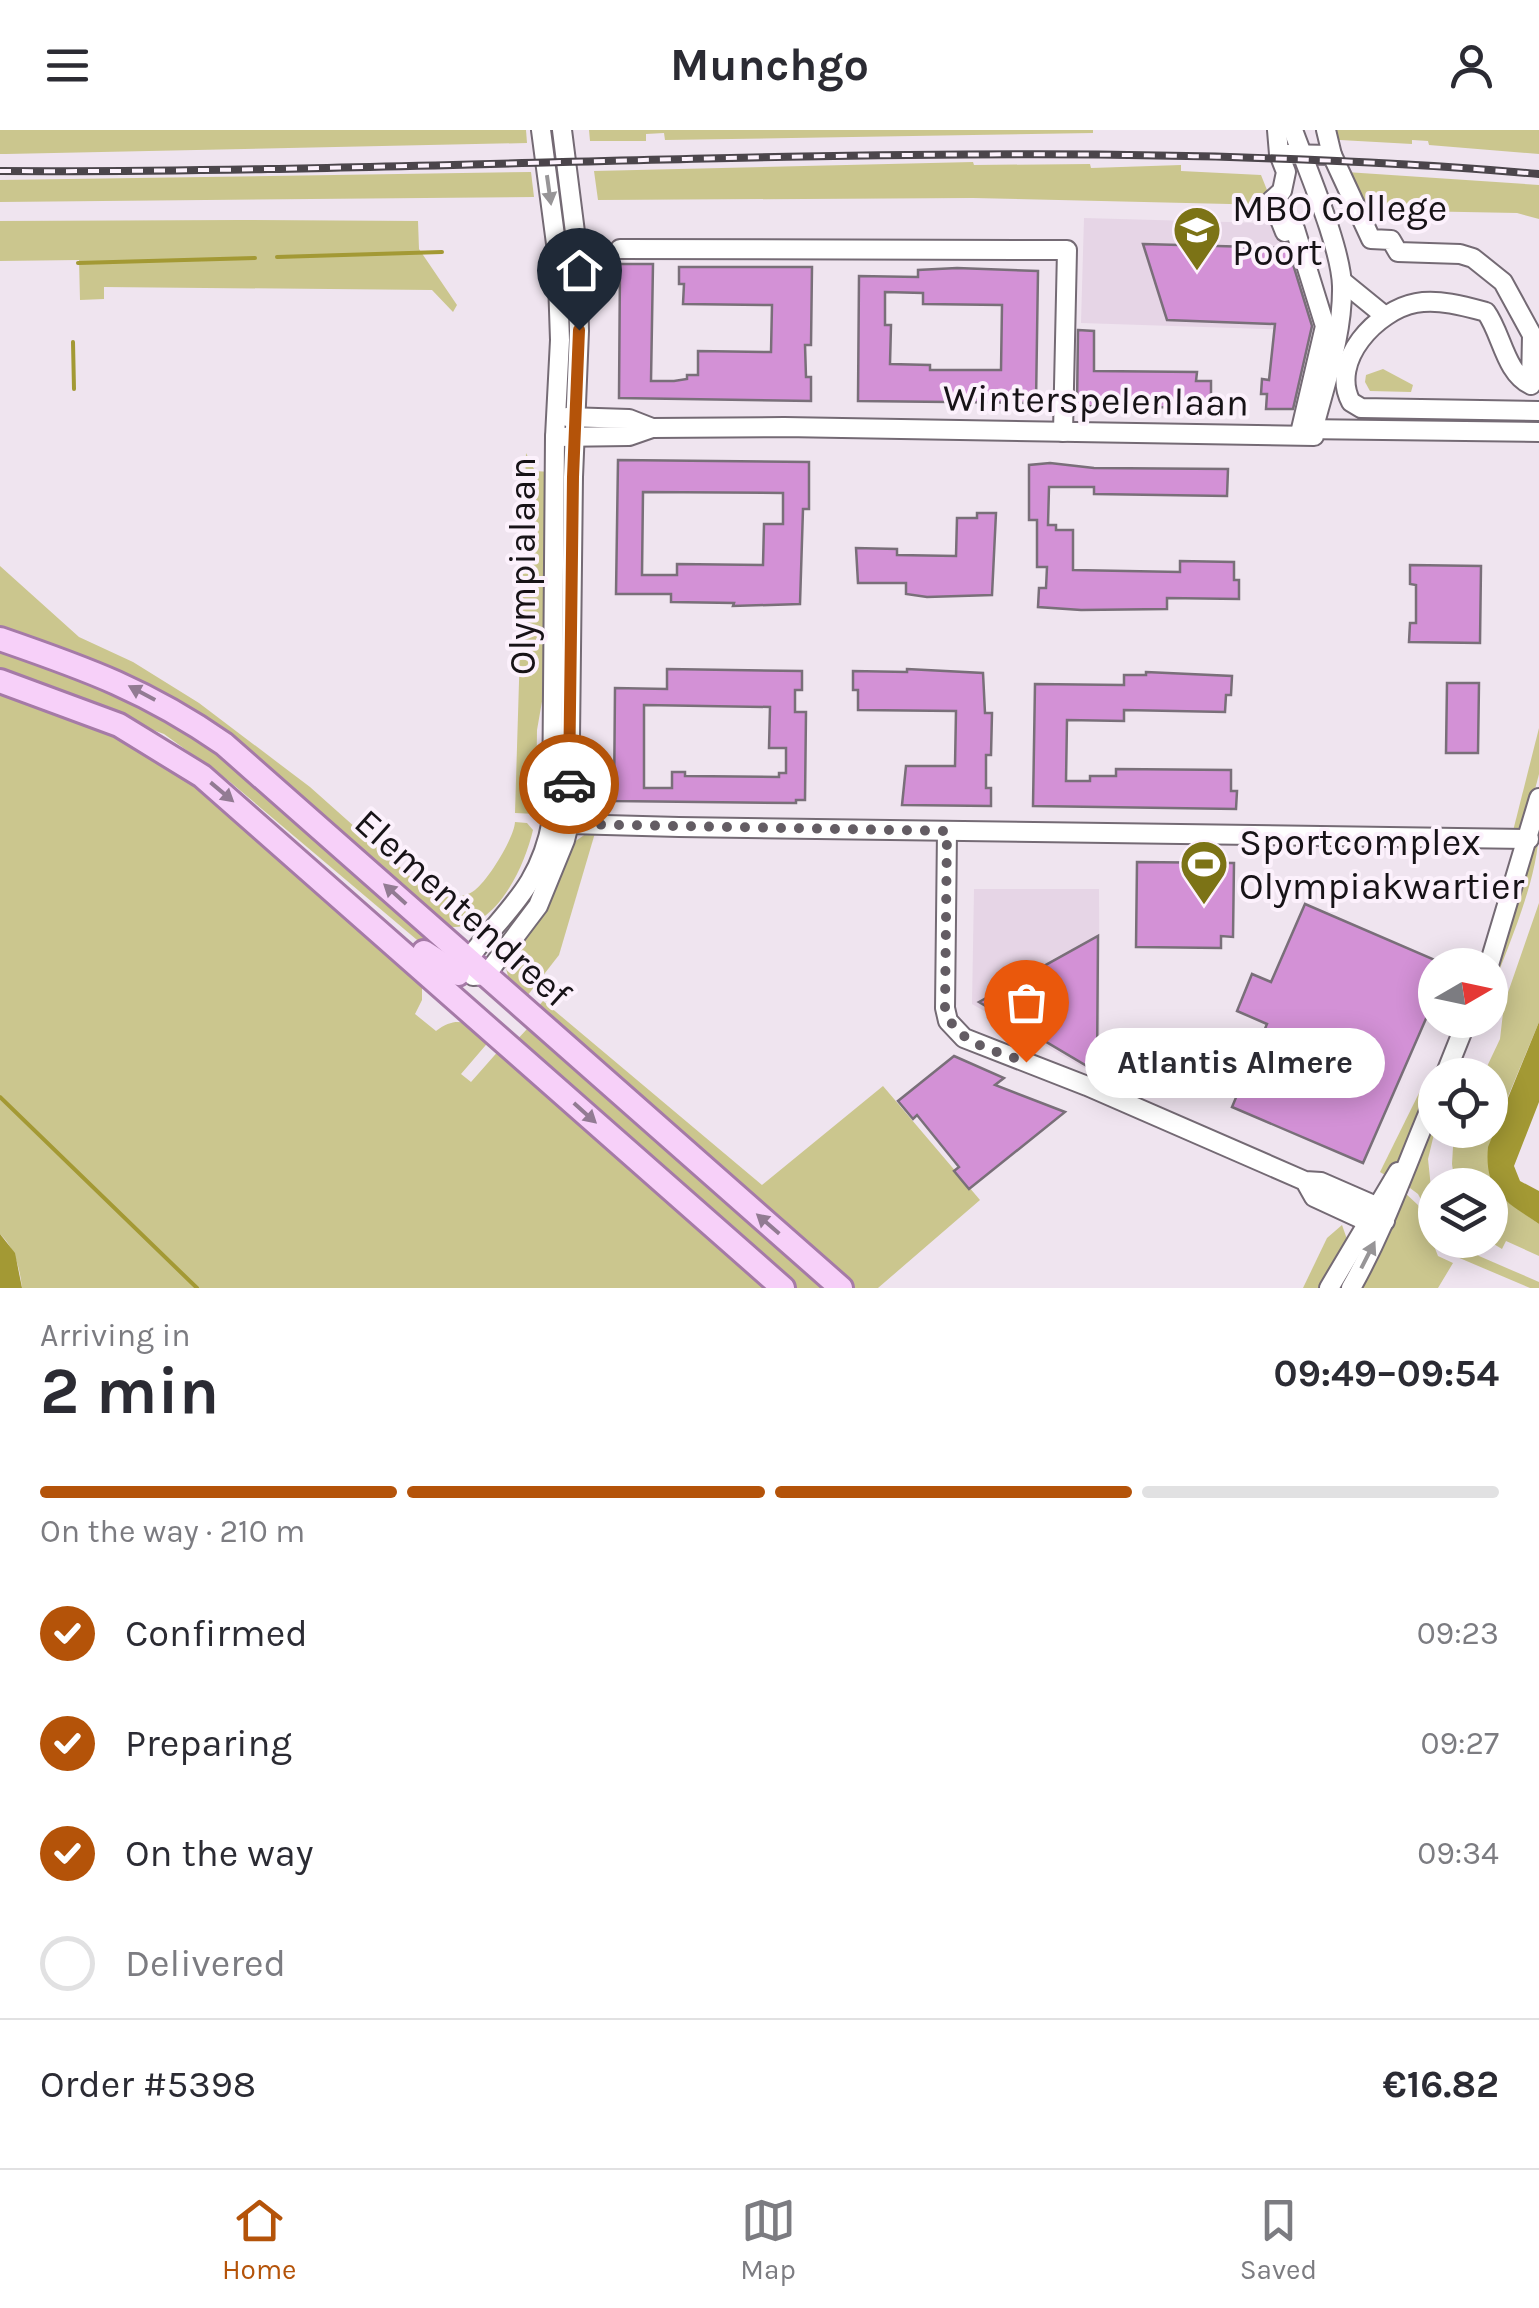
<!DOCTYPE html>
<html lang="en">
<head>
<meta charset="utf-8">
<style>
	:root { --surface:#fff; --page:#f2f2f3; --text:#2b2b33; --muted:#7c7c81; --line:#e1e1e2; --accent:#b45309 }
	body { margin:0; font-family:Karla,sans-serif; background:var(--page); color:var(--text); height:100vh; display:flex; flex-direction:column; font-size:38px; white-space:nowrap }
	* { box-sizing:border-box; margin:0 }
	p { font-size:32px; color:var(--muted) }
	.icon { flex:none; width:55px; height:55px; fill:none; stroke:currentColor; stroke-width:2; stroke-linecap:round; stroke-linejoin:round }
	.map { position:relative; height:1158px; overflow:hidden }
	.panel { display:flex; flex-direction:column; background:var(--surface); flex:1 }
	.panel>* { flex:none }
	.needle { width:65px; rotate:81deg }
	.buttons { position:absolute; left:1418px; top:818px; display:grid; gap:20px }
	.buttons a { display:grid; place-items:center; width:90px; height:90px; border-radius:50%; background:var(--surface); box-shadow:0 5px 25px #0003; font-size:50px }
	.pin { position:absolute; display:grid; place-items:center; width:85px; height:85px; color:#fff; margin:-102px -42px; border-radius:50% 50% 50% 0; rotate:-45deg; box-shadow:0 0 10px #0007 }
	.pin .icon { rotate:45deg }
	.courier { position:absolute; display:grid; place-items:center; width:100px; height:100px; margin:-50px; border:8px solid #b45309; border-radius:50%; background:#fff; color:#222; box-shadow:0 2px 12px #0007 }
	.bubble { position:absolute; height:70px; border-radius:35px; background:var(--surface); box-shadow:0 5px 25px #0003; font-size:32px; font-weight:700; line-height:70px; text-align:center }
	.headline em { font-style:normal; font-weight:700 }
	.headline div { display:flex; flex-direction:column-reverse }
	.headline { display:flex; align-items:center; justify-content:space-between; height:170px; padding:0 40px }
	h1 { font-size:65px; font-weight:700; line-height:75px }
	.bar { display:grid; grid-template-columns:repeat(4,1fr); gap:15px 10px; align-content:center; height:120px; padding:0 40px }
	.bar i { height:12px; border-radius:8px; background:var(--line) }
	.bar .active { background:var(--accent) }
	.bar p { grid-column:span 4 }
	.line { display:flex; align-items:center; gap:25px; padding:0 40px; border-top:2px solid var(--line) }
	.line div { flex:1 }
	ol { padding:0 40px; list-style:none }
	li { display:flex; align-items:center; gap:30px; height:110px }
	li p { margin-inline-start:auto }
	li .icon { padding:10px; border-radius:50%; background:var(--accent); color:#fff; stroke-width:4 }
	li:last-child { color:var(--muted) }
	li i { width:55px; height:55px; border:5px solid var(--line); border-radius:50% }
	header { display:flex; justify-content:space-between; align-items:center; height:130px; padding:0 40px; background:var(--surface); font-size:45px; font-weight:700 }
	.dock { display:flex; justify-content:space-around; align-items:center; height:140px; border-top:2px solid var(--line); background:var(--surface); font-size:28px; color:var(--muted) }
	.dock a { display:grid; justify-items:center; gap:5px }
	.dock .active { color:var(--accent) }
	.map>svg:first-child { display:block }
	.built { fill:#e6d5e6 }
	.green { fill:#cbc68e }
	.water { fill:#a39934 }
	.lines { fill:none; stroke-linecap:round; stroke-linejoin:round }
	.stream { stroke:#a39934; stroke-width:4 }
	.building { fill:#d391d6; stroke:#796f79; stroke-width:2.5; fill-rule:evenodd }
	.minor-casing { stroke:#746a74; stroke-width:22 }
	.major-casing { stroke:#a57aa7; stroke-width:28 }
	.minor { stroke:#fff; stroke-width:18 }
	.major { stroke:#f7d0f9; stroke-width:22 }
	.rail-casing { stroke:#4b454b; stroke-width:8 }
	.rail { stroke:#fcf1fc; stroke-width:4; stroke-dasharray:11; stroke-linecap:butt }
	.oneway { fill:#979597 }
	.oneway2 { fill:#927b93 }
	.done { stroke:#635c63; stroke-width:10; stroke-dasharray:0 18 }
	.route { stroke:#b45309; stroke-width:12 }
	.labels { text-anchor:middle; stroke-width:8; stroke-linejoin:round; paint-order:stroke }
	.poi-label { font-size:38px; fill:#171317; stroke:#fcf1fc; text-anchor:start }
	.street-label { font-size:38px; fill:#171317; stroke:#fcf1fc }
</style>
</head>
<body>
<header><svg class="icon" aria-label="menu" viewBox="0 0 24 24"><path d="M4 6h16M4 12h16M4 18h16"/></svg>Munchgo<svg class="icon" aria-label="person" viewBox="0 0 24 24"><circle cx="12" cy="8" r="4"/><path d="M4 21q1-7 8-7t8 7"/></svg></header>
<div class="map">
<svg width="1539" height="1158" viewBox="0 0 1539 1158">
	<rect width="100%" height="100%" fill="#efe4ef"/>
	<g class="built">
		<path d="M1084 88 1296 94 1329 201 1081 193Z"/>
		<path d="M974 759H1099L1100 947 972 874Z"/>
	</g>
	<g class="green">
		<path d="M0 0H526L527 13 6 24H0Z"/>
		<path d="M589 0H1093V3L665 10 664 3 646 4V11H590Z"/>
		<path d="M1326 0H1539V24L1429 15 1428 11 1412 10V14L1340 10 1329 9Z"/>
		<path d="M973 32 974 35 1090 34 1091 38 1181 35V41L1261 45 1273 75 973 68 598 70 594 41Z"/>
		<path d="M531 42 534 67 0 72V50Z"/>
		<path d="M1346 42 1539 55V89L1517 83 1359 80Z"/>
		<path d="M238 90 418 91 419 119 457 175 453 182 432 160 104 157V169L80 170 79 130 0 131V91Z"/>
		<path d="M1383 239 1413 255 1411 262 1370 261 1365 252 1366 245Z"/>
		<path d="M526 323 535 341 551 342 547 543 537 600 536 684 515 683Z"/>
		<path d="M0 436 79 507 133 532 199 573 310 657 429 763C444 767 462 770 475 760 489 749 514 708 515 692L527 693 533 700C524 739 493 806 445 796L236 616 0 503Z"/>
		<path d="M0 518 106 555 207 611 431 806 423 815 229 651 164 604 0 544Z"/>
		<path d="M0 559 116 601 192 647 422 854V870L415 884 436 901C459 884 470 894 491 909L461 944 471 952 501 918 772 1158H22C20 1139 15 1118 0 1104Z"/>
		<path d="M1539 598V644L1526 694 1513 701Z"/>
		<path d="M1539 696C1539 749 1508 815 1490 865V849Z"/>
		<path d="M587 703H595L559 825 524 870 511 857 505 835 570 715Z"/>
		<path d="M1539 773V892L1497 993 1505 1070 1539 1094V1126L1506 1111 1502 1119 1487 1110H1490V1055H1455L1452 1034 1454 1000H1490V945H1483L1500 909 1504 874Z"/>
		<path d="M543 871 762 1055 883 956 980 1070 878 1158H850L535 880Z"/>
		<path d="M527 899 646 1004 673 1022 829 1158H794L515 912Z"/>
		<path d="M1424 953 1427 962 1425 974 1390 1048 1380 1042Z"/>
		<path d="M1435 985V1000L1428 1029 1435 1096 1418 1064 1406 1055Z"/>
		<path d="M1404 1062 1418 1075 1438 1126 1453 1133 1438 1158H1359Z"/>
		<path d="M1342 1095 1348 1112 1322 1158H1303L1327 1108Z"/>
		<path d="M1440 1110H1459L1479 1126 1539 1152V1158H1530L1443 1121Z"/>
	</g>
	<g class="water">
		<path d="M1539 892V972L1514 1036 1520 1051 1539 1061V1094C1505 1071 1484 1062 1488 1017Z"/>
		<path d="M0 1104 15 1123 22 1158H0Z"/>
	</g>
	<g class="lines">
		<g class="stream">
			<path d="M277 127 442 122"/>
			<path d="M78 133 255 128"/>
			<path d="M73 212 74 259"/>
			<path d="M0 967 197 1158"/>
		</g>
	</g>
	<g class="building">
		<path d="M1143 114 1288 118 1312 196 1293 279H1266L1267 264H1261L1262 249 1269 250 1275 194 1167 190Z"/>
		<path d="M620 134H653L651 251H674L687 249V245H698V221L771 222 772 175 683 174 684 154H679V137H812L811 215H805L806 247H811V271L619 268Z"/>
		<path d="M957 138 1038 141 1036 273 858 271 859 146 918 147V140ZM885 162 923 163V174L1002 175 1001 240H930V235L890 234 891 195H885Z"/>
		<path d="M1078 200 1094 201V241L1197 242 1196 251H1211V278L1077 276Z"/>
		<path d="M618 330 809 332V379H803L800 474 733 476 734 473 671 472V464H616ZM643 362 783 363V394H764L763 435 677 434V445H642Z"/>
		<path d="M1050 333 1094 338 1228 339 1227 366 1094 364V357H1049L1048 395H1056V400H1073V440L1180 442V431L1234 432V450H1239V469L1167 468V479L1081 480 1038 477 1039 458H1046L1047 437H1037V390H1029V335Z"/>
		<path d="M977 383H996L992 465 927 467 906 464V453H858L856 418 897 419V425L956 426 957 388H977Z"/>
		<path d="M1410 435 1481 436 1480 513 1409 512 1410 493H1416V455L1410 454Z"/>
		<path d="M667 539 802 541V560H795V582H806L805 670H796V673L614 671 615 558 667 559ZM644 575 770 577 769 618H786V643H779V647L685 646V642H672V658H644Z"/>
		<path d="M907 539 983 543 985 583H992L991 625H986V658H991V676L902 675 906 636H955L956 581 858 580V560H853V541L907 542Z"/>
		<path d="M1146 542 1232 546 1231 565H1226L1225 582 1124 580V591L1067 590 1066 651H1090V646H1116V639L1231 640V661H1237L1236 679 1033 676 1035 554 1124 555V545H1146Z"/>
		<path d="M1447 553H1479L1478 623H1446Z"/>
		<path d="M1137 732 1234 733 1233 807 1221 806V818L1136 817Z"/>
		<path d="M1305 774 1435 830V868L1363 1033 1232 977 1267 894 1237 881 1252 844 1271 852Z"/>
		<path d="M1098 806 1097 942 979 872Z"/>
		<path d="M954 926 1004 948 995 955 1065 982 969 1059 954 1041 959 1037 917 985 913 989 898 971Z"/>
	</g>
	<g class="lines">
		<g class="minor-casing">
			<g id="minor">
				<path d="M1277 0 1279 24H1290"/>
				<path d="M1293 0C1307 39 1341 117 1342 156 1343 205 1325 253 1313 301"/>
				<path d="M1326 24 1332 25 1326 0"/>
				<path d="M620 119 1067 120 1063 302"/>
				<path d="M1342 151 1385 186"/>
				<path d="M1539 281 1361 278 1351 272C1329 231 1377 180 1416 173 1439 169 1464 176 1486 182 1502 204 1505 243 1531 255L1532 205 1503 152 1473 128 1460 124 1398 122 1391 110 1371 109 1332 25 1279 24 1286 42 1282 61 1272 70 1285 102 1295 99 1325 196 1301 299 1539 302"/>
				<path d="M567 287 629 289 652 298"/>
				<path d="M555 307 629 306 652 298 784 297 1314 306"/>
				<path d="M552 690 569 694 679 697 1529 709"/>
				<path d="M947 701 945 878 948 891 964 908 1087 956 1305 1051 1321 1052 1376 1076 1385 1091H1366L1314 1067 1305 1051"/>
				<path d="M1489 835 1539 668"/>
				<path d="M461 839C500 783 539 763 552 690L555 307 560 210 557 121 541 0"/>
				<path d="M473 846 486 845 538 776 565 710 569 694 573 347 579 201 577 118 562 0"/>
				<path d="M1445 945 1467 890"/>
				<path d="M1329 1158 1398 1042"/>
				<path d="M1351 1158C1386 1096 1407 1032 1435 967"/>
			</g>
		</g>
		<g class="major-casing">
			<g id="major">
				<path d="M0 509C87 539 148 561 224 614L841 1158"/>
				<path d="M0 551 119 595 202 646 783 1158"/>
				<path d="M424 822 458 844"/>
			</g>
		</g>
		<use href="#minor" class="minor"/>
		<use href="#major" class="major"/>
		<g class="rail-casing">
			<path id="rail" d="M0 41C513 44 1027 0 1539 44"/>
		</g>
		<use href="#rail" class="rail"/>
	</g>
	<defs><path id="oneway-solid" d="M-6-.8H1V-3.2L6.5 0L1 3.2V.8H-6Z" transform="scale(2.5)"/></defs>
	<g class="oneway">
		<use href="#oneway-solid" transform="translate(549 60) rotate(82)"/>
		<use href="#oneway-solid" transform="translate(1368 1125) rotate(-63)"/>
	</g>
	<g class="oneway2">
		<use href="#oneway-solid" transform="translate(142 563) rotate(-152)"/>
		<use href="#oneway-solid" transform="translate(222 662) rotate(40)"/>
		<use href="#oneway-solid" transform="translate(395 764) rotate(-138)"/>
		<use href="#oneway-solid" transform="translate(585 983) rotate(42)"/>
		<use href="#oneway-solid" transform="translate(768 1094) rotate(-139)"/>
	</g>
	<g class="lines">
		<path class="done" d="M569 654V694L947 701 945 878C954 914 995 920 1026 932"/>
		<path class="route" d="M569 654 573 347 579 200"/>
	</g>
	<defs>
		<g id="university-pin" transform="scale(2.5)"><path d="M0 17L-7.5 6A9.5 9.5 0 1 1 7.5 6Z" fill="#7c7316" stroke="#fcf1fc"/><path d="M0-5L7-2L0 1L-7-2ZM-4 1L0 2.5L4 1V4Q0 6-4 4Z" fill="#fff"/></g>
		<g id="stadium-pin" transform="scale(2.5)"><path d="M0 17L-7.5 6A9.5 9.5 0 1 1 7.5 6Z" fill="#7c7316" stroke="#fcf1fc"/><path d="M0-5a6.5 5 0 1 0 0 10a6.5 5 0 1 0 0-10ZM-3.5-1.8h7v3.6h-7Z" fill="#fff"/></g>
	</defs>
	<g fill-rule="evenodd">
		<use href="#university-pin" x="1197" y="100"/>
		<use href="#stadium-pin" x="1204" y="734"/>
	</g>
	<g class="labels">
		<g class="poi-label">
			<text x="1232" y="91">MBO College<tspan x="1232" dy="44">Poort</tspan></text>
			<text x="1239" y="725">Sportcomplex<tspan x="1239" dy="44">Olympiakwartier</tspan></text>
		</g>
		<g class="street-label">
			<text transform="translate(1096 270) rotate(1)" y="13">Winterspelenlaan</text>
			<text transform="translate(522 436) rotate(-90)" y="13">Olympialaan</text>
			<text transform="translate(463 778) rotate(42)" y="13">Elementendreef</text>
		</g>
	</g>
</svg>
<div class="buttons">
<a><svg class="needle" viewBox="-14 -14 28 28"><path d="M0-13l5 13h-10z" fill="#e53935"/><path d="M0 13l5-13h-10z" fill="#7c7c81"/></svg></a>
<a><svg class="icon" aria-label="locate" viewBox="0 0 24 24"><circle cx="12" cy="12" r="6"/><path d="M12 2v4M12 18v4M2 12h4M18 12h4"/></svg></a>
<a><svg class="icon" aria-label="layers" viewBox="0 0 24 24"><path d="M12 4l9 5-9 5-9-5zM3 14l9 5 9-5"/></svg></a>
</div>
<div class="pin" style="left:1026px;top:932px;background:#ea580c"><svg class="icon" aria-label="bag" viewBox="0 0 24 24"><path d="M5 8h14l-1 12H6zM9 8a3 3 0 0 1 6 0"/></svg></div>
<div class="pin" style="left:579px;top:200px;background:#1f2937"><svg class="icon" aria-label="home" viewBox="0 0 24 24"><path d="M3 11l9-7 9 7M6 9v11h12V9"/></svg></div>
<div class="courier" style="left:569px;top:654px"><svg class="icon" aria-label="car" viewBox="0 0 24 24"><path d="M5 17H2v-5l4-1 3-4h7l3 4 3 1v5h-3M9 17h6M6 11h13"/><circle cx="7" cy="17" r="2"/><circle cx="17" cy="17" r="2"/></svg></div>
<div class="bubble" style="left:1085px;top:898px;width:300px">Atlantis Almere</div>
</div>
<section class="panel">
<div class="headline"><div><h1>2 min</h1><p>Arriving in</p></div><em>09:49–09:54</em></div>
<div class="bar"><i class="active"></i><i class="active"></i><i class="active"></i><i></i><p>On the way · 210 m</p></div>
<ol>
<li><svg class="icon" aria-label="check" viewBox="0 0 24 24"><path d="M5 12l5 5 9-10"/></svg>Confirmed<p>09:23</p></li>
<li><svg class="icon" aria-label="check" viewBox="0 0 24 24"><path d="M5 12l5 5 9-10"/></svg>Preparing<p>09:27</p></li>
<li><svg class="icon" aria-label="check" viewBox="0 0 24 24"><path d="M5 12l5 5 9-10"/></svg>On the way<p>09:34</p></li>
<li><i></i>Delivered</li>
</ol>
<div class="line" style="height:130px"><div>Order #5398</div><b>€16.82</b></div>
</section>
<nav class="dock">
<a class="active"><svg class="icon" aria-label="home" viewBox="0 0 24 24"><path d="M3 11l9-7 9 7M6 9v11h12V9"/></svg>Home</a>
<a><svg class="icon" aria-label="map" viewBox="0 0 24 24"><path d="M3 6l6-2 6 2 6-2v14l-6 2-6-2-6 2zM9 4v14M15 6v14"/></svg>Map</a>
<a><svg class="icon" aria-label="saved" viewBox="0 0 24 24"><path d="M7 4h10v16l-5-4-5 4z"/></svg>Saved</a>
</nav>
</body>
</html>
